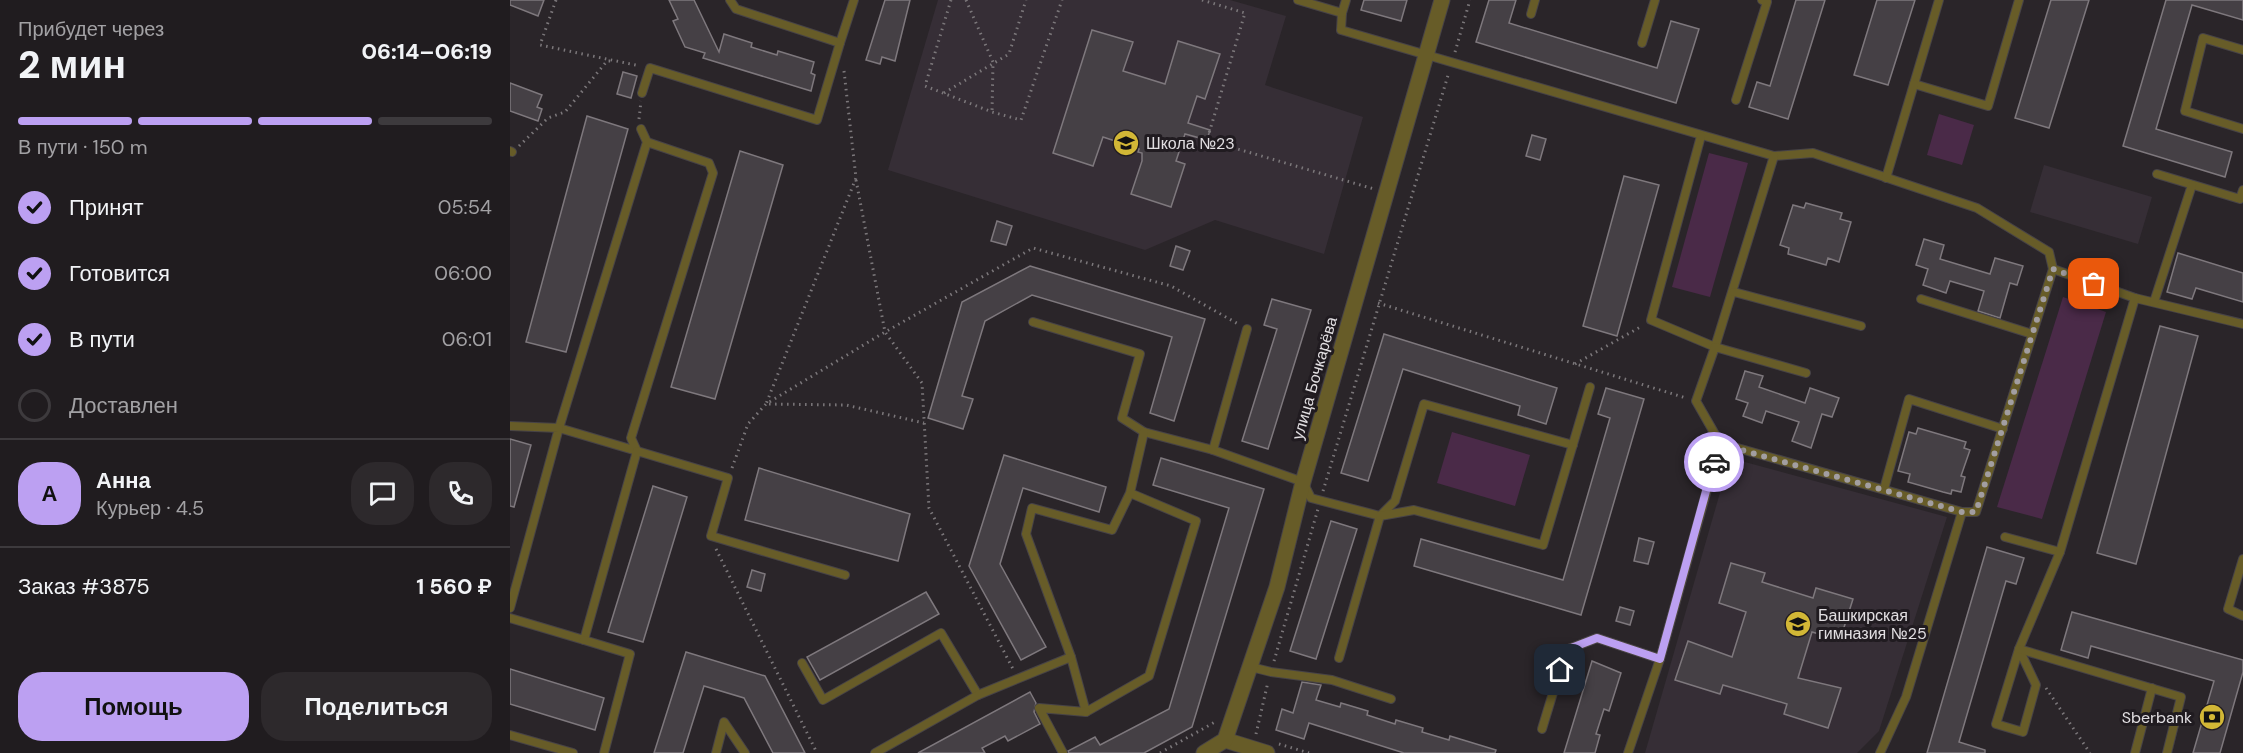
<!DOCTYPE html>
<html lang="ru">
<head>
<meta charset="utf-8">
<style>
	:root { --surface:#201c1f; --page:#2d292c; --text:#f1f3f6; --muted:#a2a1a4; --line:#3d3a3d; --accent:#bca0f2 }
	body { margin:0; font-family:"DM Sans",sans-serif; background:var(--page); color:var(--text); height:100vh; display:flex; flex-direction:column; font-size:22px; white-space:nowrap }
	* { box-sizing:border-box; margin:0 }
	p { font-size:20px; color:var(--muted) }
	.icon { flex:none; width:33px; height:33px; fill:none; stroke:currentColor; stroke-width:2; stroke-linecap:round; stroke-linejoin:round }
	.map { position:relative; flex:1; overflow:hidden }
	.panel { display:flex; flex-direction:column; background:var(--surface); width:510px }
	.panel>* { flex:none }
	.pin { position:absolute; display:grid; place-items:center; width:51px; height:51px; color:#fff; margin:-26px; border-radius:12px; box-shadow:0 3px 9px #0006 }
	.courier { position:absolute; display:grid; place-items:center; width:60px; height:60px; margin:-30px; border:4px solid #bca0f2; border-radius:50%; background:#fff; color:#222; box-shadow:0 2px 8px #0007 }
	.head em { font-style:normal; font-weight:800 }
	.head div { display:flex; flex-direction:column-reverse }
	.head { display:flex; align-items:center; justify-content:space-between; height:102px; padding:0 18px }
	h1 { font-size:39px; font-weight:800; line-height:45px }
	.bar { display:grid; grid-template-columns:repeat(4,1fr); gap:9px 6px; align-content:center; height:72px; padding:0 18px }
	.bar i { height:8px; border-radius:4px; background:var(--line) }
	.bar .active { background:var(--accent) }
	.bar p { grid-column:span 4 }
	.line { display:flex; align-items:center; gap:15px; padding:0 18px; border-top:2px solid var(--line) }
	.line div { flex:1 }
	.round { display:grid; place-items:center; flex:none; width:63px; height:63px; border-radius:24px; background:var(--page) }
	ol { padding:0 18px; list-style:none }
	li { display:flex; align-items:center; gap:18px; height:66px }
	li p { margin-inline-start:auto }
	li .icon { padding:6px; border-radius:50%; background:var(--accent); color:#111; stroke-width:4 }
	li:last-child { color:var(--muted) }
	li i { width:33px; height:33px; border:3px solid var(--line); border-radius:50% }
	.cta { display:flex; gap:12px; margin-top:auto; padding:12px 18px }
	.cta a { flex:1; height:69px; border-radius:24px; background:var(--accent); color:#111; font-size:24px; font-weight:800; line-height:69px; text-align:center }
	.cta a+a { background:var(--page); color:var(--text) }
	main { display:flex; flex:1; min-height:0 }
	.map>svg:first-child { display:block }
	.built { fill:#362e36 }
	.green { fill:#4a2a48 }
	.building { fill:#454045; stroke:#7e787d; stroke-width:1.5 }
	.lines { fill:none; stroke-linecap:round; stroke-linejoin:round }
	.lane-casing { stroke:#474347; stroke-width:10 }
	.street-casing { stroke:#474347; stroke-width:17 }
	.path { stroke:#7c787b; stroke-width:3; stroke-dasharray:1.5 4.5; stroke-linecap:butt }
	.lane { stroke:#675c28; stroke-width:8 }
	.street { stroke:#675c28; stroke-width:15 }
	.done { stroke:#a29ea1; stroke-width:6; stroke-dasharray:0 10.8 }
	.route { stroke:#bca0f2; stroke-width:8 }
	.labels { text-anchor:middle; stroke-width:6; stroke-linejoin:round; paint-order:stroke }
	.poi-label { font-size:16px; fill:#e2dfe2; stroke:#201b20; text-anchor:start }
	.street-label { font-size:16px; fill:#e2dfe2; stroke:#201b20 }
</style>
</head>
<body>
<main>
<section class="panel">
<div class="head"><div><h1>2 мин</h1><p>Прибудет через</p></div><em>06:14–06:19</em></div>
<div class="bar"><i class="active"></i><i class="active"></i><i class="active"></i><i></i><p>В пути · 150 m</p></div>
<ol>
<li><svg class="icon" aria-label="check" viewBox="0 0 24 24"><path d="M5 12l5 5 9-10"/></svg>Принят<p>05:54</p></li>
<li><svg class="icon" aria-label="check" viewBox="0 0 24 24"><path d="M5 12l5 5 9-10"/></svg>Готовится<p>06:00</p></li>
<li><svg class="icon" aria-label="check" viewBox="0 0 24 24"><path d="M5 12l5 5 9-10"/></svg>В пути<p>06:01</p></li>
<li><i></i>Доставлен</li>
</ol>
<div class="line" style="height:108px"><b class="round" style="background:var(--accent);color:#111">А</b><div><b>Анна</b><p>Курьер · 4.5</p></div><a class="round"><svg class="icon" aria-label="chat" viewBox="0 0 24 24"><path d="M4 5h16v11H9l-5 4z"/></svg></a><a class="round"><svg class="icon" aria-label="phone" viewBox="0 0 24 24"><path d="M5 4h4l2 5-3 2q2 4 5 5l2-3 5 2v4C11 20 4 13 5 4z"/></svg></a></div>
<div class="line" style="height:78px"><div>Заказ #3875</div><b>1 560 ₽</b></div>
<div class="cta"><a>Помощь</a><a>Поделиться</a></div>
</section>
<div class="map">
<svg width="1733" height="753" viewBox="0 0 1733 753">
	<rect width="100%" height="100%" fill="#2a2529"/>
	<g class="built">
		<path d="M428 0H720L776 16 755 85 853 117 814 254 705 220 635 250 378 170Z"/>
		<path d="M1534 165 1642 197 1628 244 1520 212Z"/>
		<path d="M1220 458 1437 517 1369 731 1347 753H1135Z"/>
	</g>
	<g class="green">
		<path d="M1429 114 1464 125 1452 165 1417 155Z"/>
		<path d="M1199 153 1238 163 1200 297 1162 287Z"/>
		<path d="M1553 297 1596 312 1532 519 1487 507Z"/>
		<path d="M942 432 1020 455 1005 506 927 483Z"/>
	</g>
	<g class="building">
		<path d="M0 0H34L28 16 0 5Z"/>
		<path d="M159 0H184L209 52 214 34 242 43 241 47 267 55 268 51 304 62 301 73 305 75 301 91 193 58 195 53 175 47 163 21 168 19Z"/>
		<path d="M375 0H400L385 61 372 57 370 64 356 60Z"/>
		<path d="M854 0H897L891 21 851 10Z"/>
		<path d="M979 0H1006L999 23 1147 68 1161 21 1189 29 1166 103 966 42Z"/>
		<path d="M1286 0H1315L1278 119 1239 107 1247 82 1260 86Z"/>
		<path d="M1367 0H1405L1378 85 1344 75Z"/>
		<path d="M1541 0H1579L1539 128 1505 118Z"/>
		<path d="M1656 0H1733V20L1682 5 1646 129 1722 152 1715 177 1613 146Z"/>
		<path d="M582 30 623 42 613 71 655 84 668 41 710 54 695 99 687 96 678 123 700 130 697 140 675 134 666 161 675 164 661 207 621 194 632 161V153L628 152 629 149 593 137 583 166 543 153Z"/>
		<path d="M113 72 127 76 121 98 107 94Z"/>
		<path d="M0 83 32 95 27 107 32 109 28 121 0 111Z"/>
		<path d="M77 116 118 129 56 352 16 342Z"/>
		<path d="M1022 135 1036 139 1030 160 1016 156Z"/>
		<path d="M230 151 273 165 205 399 161 387Z"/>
		<path d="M1114 176 1149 185 1107 336 1073 326Z"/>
		<path d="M1296 203 1332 213 1330 219 1341 222 1329 262 1318 258 1316 265 1278 254 1279 248 1270 245 1283 205 1294 208Z"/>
		<path d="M487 221 502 226 496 245 481 241Z"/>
		<path d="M1414 239 1434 245 1430 259 1480 274 1485 258 1513 266 1507 285 1500 283 1490 318 1468 311 1474 291 1440 281 1436 293 1413 285 1418 269 1406 265Z"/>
		<path d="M666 246 680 251 673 270 660 266Z"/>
		<path d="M1668 253 1733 273V302L1686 288 1682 299 1657 292Z"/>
		<path d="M520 266 695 319 664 421 640 413 662 337 522 295 475 321 452 396 463 399 453 429 418 418 452 302Z"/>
		<path d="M762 299 801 310 758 449 732 441 767 329 754 325Z"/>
		<path d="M1650 326 1688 336 1626 564 1587 553Z"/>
		<path d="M874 334 1047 388 1036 424 1008 415 1010 406 893 369 858 481 831 473Z"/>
		<path d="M1235 371 1253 376 1249 387 1295 403 1300 388 1329 398 1322 417 1312 414 1301 448 1282 441 1289 422 1256 411 1252 423 1233 416 1238 403 1226 399Z"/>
		<path d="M1096 388 1134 399 1071 615 904 566 911 539 1053 580 1100 418 1088 414Z"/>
		<path d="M1408 428 1456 442 1454 448 1460 450 1451 476 1455 477 1451 492 1442 490 1441 494 1433 492 1398 482 1400 474 1388 471 1399 432 1406 434Z"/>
		<path d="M0 439 21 445 4 507 0 506Z"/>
		<path d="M494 455 596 487 589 512 513 488 490 564 536 647 511 660 459 566Z"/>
		<path d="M651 458 754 489 682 727 634 753H559L558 751 585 737 590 745 659 709 719 508 643 485Z"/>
		<path d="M249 468 400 514 388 561 235 520Z"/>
		<path d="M143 486 177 497 133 642 98 632Z"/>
		<path d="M821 521 847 529 806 659 780 651Z"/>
		<path d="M1129 538 1144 542 1138 564 1124 561Z"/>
		<path d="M1477 547 1514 558 1506 584 1496 581 1449 742 1475 750V753H1417Z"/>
		<path d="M1221 563 1255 573 1252 582 1303 598 1306 588 1343 599 1330 640 1302 632 1288 678 1331 688 1318 728 1274 714 1277 704 1213 685 1210 694 1165 680 1178 641 1222 657 1236 612 1209 603Z"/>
		<path d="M242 570 255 574 251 591 237 587Z"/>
		<path d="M416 592 429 614 310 680 297 657Z"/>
		<path d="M1110 607 1124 611 1120 625 1106 621Z"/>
		<path d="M1562 612 1733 660V672L1710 753H1683L1704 681 1581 646 1578 658 1551 650Z"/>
		<path d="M176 652 255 676 295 753H263L234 698 194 686 173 753H144Z"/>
		<path d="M1082 661 1111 673 1099 711 1094 709 1086 734 1090 735 1085 753H1054Z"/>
		<path d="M0 669 94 698 85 730 0 704Z"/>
		<path d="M792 682 811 685 806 700 830 707 831 703 858 711 857 715 885 724 886 720 913 728 912 732 939 740 940 736 986 750 985 753H894L799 723 794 739 766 730 772 709 783 713Z"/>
		<path d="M520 692 526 703 524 712 530 724 498 741 495 736 472 748 475 753H408Z"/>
	</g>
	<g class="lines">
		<g class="lane-casing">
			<g id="lane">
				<path d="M788 0 832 13 831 30 1264 156 1303 153 1467 208 1539 252 1543 269 1625 298 1733 324"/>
				<path d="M1429 0 1404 84 1478 106 1509 0"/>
				<path d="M832 13 836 0"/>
				<path d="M1021 14 1025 0"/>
				<path d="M330 43 344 0"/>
				<path d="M1132 43 1145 0"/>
				<path d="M1733 50 1693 38 1675 111 1733 129"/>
				<path d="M132 93 140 68 307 120 330 43 226 9 220 0"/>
				<path d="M1226 100 1257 2 1252 0"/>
				<path d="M131 129 137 142 49 428 127 451 121 438 203 173 199 163 137 142"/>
				<path d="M1191 136 1141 320 1205 347 1264 156"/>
				<path d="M0 151 2 152"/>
				<path d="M1647 174 1730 199 1733 190"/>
				<path d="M1376 178 1404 84"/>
				<path d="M1224 292 1351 326"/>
				<path d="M1411 299 1522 334"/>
				<path d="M1644 302 1682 185"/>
				<path d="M523 322 630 354 612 418 634 432 703 450"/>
				<path d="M737 329 703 450 793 482 801 498 870 516 829 658"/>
				<path d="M0 426 49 428 0 608"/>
				<path d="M1210 443 1186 401 1205 347 1296 373"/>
				<path d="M1374 489 1399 399 1493 429"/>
				<path d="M620 493 602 530 522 508 516 534 561 657 576 712 639 676 686 521 620 493 634 432"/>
				<path d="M871 515 885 501 914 404 1063 445"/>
				<path d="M870 516 904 510 1033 545 1080 387"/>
				<path d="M1495 537 1550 552"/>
				<path d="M1733 559 1718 609 1733 616"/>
				<path d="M0 618 74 640 127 451 218 478 201 536 335 575"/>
				<path d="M74 640 120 654 94 753"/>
				<path d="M1509 649 1526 685 1513 732 1486 724 1509 649 1550 552 1625 298"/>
				<path d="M1509 649 1671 697 1657 753"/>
				<path d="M292 663 313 700 431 633 468 695"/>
				<path d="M741 667 761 672 822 680 881 699"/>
				<path d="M1032 729 1056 650 1087 638 1150 659"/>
				<path d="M0 735 63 753"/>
				<path d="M206 753 214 722 235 753"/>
				<path d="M365 753 468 695 561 657"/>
				<path d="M553 753 529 708 576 712"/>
				<path d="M1118 753 1150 659 1210 443 1452 512H1466L1543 269"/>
				<path d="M1370 753 1396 697 1452 512"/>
				<path d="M1625 753 1642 688"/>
			</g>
		</g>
		<g class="street-casing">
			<g id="street">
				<path d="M715 740 757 753"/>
				<path d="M694 753 715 740 767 587 793 482 932 0"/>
			</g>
		</g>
		<g class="path">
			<path d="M46 0 30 45 130 66"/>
			<path d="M441 0 415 86 482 112 511 120 552 0"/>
			<path d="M456 0 483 62 482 112"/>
			<path d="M692 0 735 13 697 140 864 189"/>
			<path d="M945 52 960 0"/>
			<path d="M334 71 346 178 256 404 336 405 414 423"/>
			<path d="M434 93 499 54 516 0"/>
			<path d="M129 119 131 101"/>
			<path d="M9 146 38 118 55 112 97 61H101"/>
			<path d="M346 180 375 332 412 383 419 508 503 669"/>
			<path d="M868 303 1176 398"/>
			<path d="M1065 364 1132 326"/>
			<path d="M222 468 238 424 256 404 375 332 523 248 661 286 730 325"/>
			<path d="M813 491 939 72"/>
			<path d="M206 549 307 753"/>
			<path d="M764 661 808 509"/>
			<path d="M1536 688 1580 753"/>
			<path d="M746 734 758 682"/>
			<path d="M769 744 799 753"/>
			<path d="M650 753 705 722"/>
		</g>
		<use href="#lane" class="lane"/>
		<use href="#street" class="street"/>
	</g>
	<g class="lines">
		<path class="done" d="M1204 462 1210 444 1452 512H1466L1543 269 1584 284"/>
		<path class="route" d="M1050 670 1056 650 1087 638 1150 659 1204 462"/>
	</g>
	<defs>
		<g id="school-disc" transform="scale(1.35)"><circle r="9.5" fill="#d2b736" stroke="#201b20"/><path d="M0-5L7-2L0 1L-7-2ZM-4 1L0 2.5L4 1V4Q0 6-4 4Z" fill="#111"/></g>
		<g id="bank-disc" transform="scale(1.35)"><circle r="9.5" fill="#d2b736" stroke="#201b20"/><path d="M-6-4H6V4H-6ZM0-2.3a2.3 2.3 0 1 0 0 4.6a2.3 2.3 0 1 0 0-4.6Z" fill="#111"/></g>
	</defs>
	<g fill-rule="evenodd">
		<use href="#school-disc" x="616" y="143"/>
		<use href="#school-disc" x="1288" y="624"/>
		<use href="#bank-disc" x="1702" y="717"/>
	</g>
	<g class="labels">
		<g class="poi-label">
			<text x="636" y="149">Школа №23</text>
			<text x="1308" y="621">Башкирская<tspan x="1308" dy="18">гимназия №25</tspan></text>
			<text x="1682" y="723" text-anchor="end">Sberbank</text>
		</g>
		<g class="street-label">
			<text transform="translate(804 378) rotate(-74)" y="6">улица Бочкарёва</text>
		</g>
	</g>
</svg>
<div class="pin" style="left:1584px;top:284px;background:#ea580c"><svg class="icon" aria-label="bag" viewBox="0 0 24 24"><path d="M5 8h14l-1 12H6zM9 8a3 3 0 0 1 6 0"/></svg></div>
<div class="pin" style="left:1050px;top:670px;background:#1f2937"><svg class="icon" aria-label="home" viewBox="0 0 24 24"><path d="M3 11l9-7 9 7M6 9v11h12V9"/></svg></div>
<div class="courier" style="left:1204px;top:462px"><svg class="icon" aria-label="car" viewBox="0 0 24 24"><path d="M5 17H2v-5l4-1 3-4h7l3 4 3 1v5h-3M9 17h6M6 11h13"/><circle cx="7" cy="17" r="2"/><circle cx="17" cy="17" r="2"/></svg></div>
</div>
</main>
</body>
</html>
